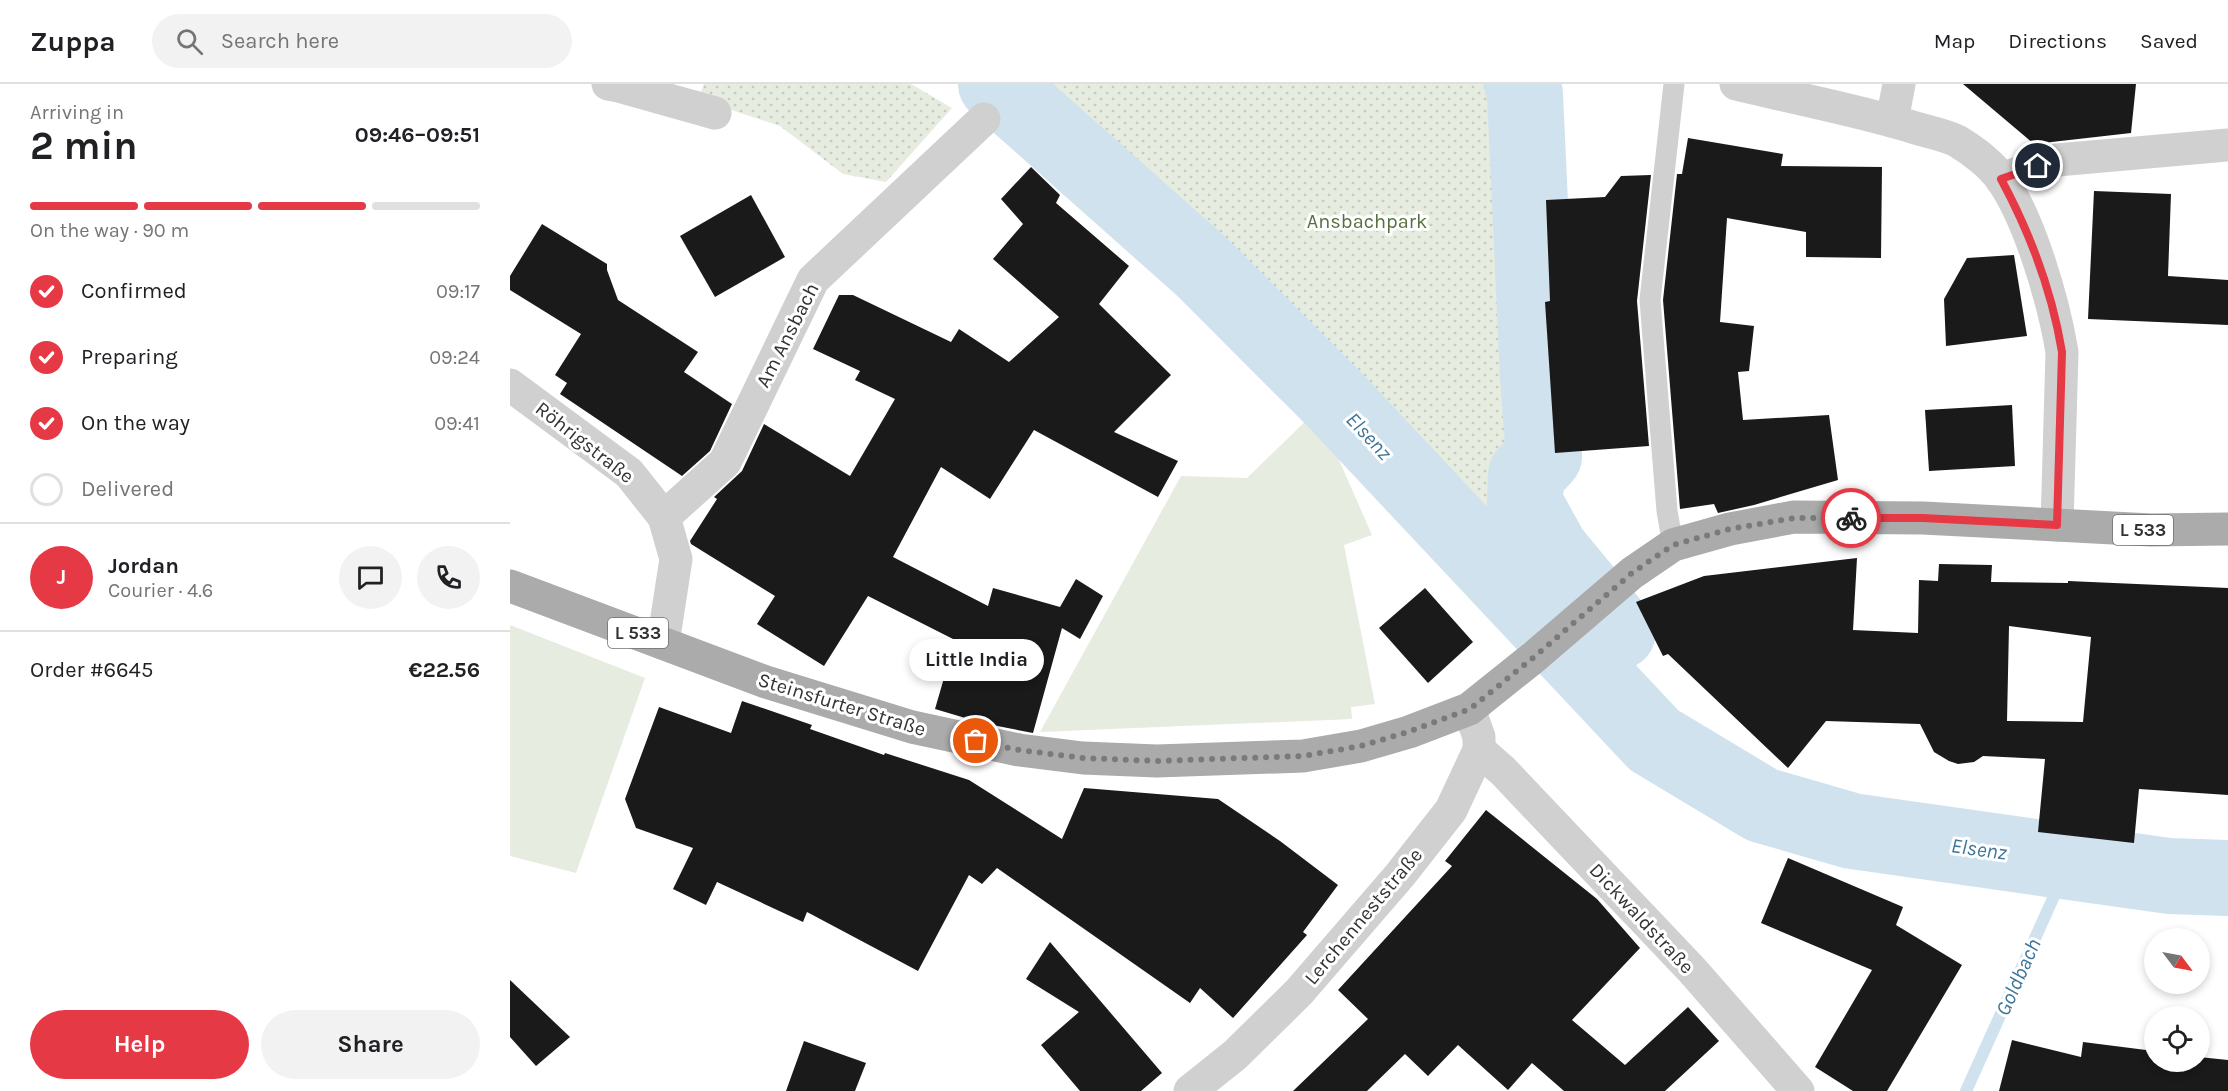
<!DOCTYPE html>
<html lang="en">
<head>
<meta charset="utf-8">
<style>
	:root { --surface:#fff; --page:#f2f2f2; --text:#202124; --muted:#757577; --line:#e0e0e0; --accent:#e63946 }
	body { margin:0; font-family:Karla,sans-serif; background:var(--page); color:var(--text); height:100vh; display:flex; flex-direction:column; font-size:22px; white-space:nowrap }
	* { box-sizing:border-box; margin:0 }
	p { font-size:20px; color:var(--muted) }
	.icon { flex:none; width:33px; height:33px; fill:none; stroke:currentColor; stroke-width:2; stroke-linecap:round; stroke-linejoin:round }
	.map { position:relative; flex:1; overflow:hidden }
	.sheet { display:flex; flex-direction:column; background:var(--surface); width:510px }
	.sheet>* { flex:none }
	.needle { width:39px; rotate:122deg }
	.controls { position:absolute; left:1634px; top:844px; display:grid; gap:12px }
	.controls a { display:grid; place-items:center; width:66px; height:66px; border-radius:50%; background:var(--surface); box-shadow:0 3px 9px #0003; font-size:30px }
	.pin { position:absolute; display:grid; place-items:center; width:51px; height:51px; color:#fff; margin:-26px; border:3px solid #fff; border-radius:50%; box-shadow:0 2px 6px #0007 }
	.courier { position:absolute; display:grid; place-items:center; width:60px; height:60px; margin:-30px; border:4px solid #e63946; border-radius:50%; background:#fff; color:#222; box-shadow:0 2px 8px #0007 }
	.bubble { position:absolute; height:42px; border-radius:21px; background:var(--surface); box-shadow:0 3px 9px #0003; font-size:20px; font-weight:700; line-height:42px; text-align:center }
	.headline em { font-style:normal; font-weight:700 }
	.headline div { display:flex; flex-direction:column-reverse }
	.headline { display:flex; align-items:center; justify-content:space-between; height:102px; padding:0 30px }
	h1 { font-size:39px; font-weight:700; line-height:45px }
	.bar { display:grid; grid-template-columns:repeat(4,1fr); gap:9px 6px; align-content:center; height:72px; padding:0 30px }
	.bar i { height:8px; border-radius:4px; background:var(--line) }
	.bar .current { background:var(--accent) }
	.bar p { grid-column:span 4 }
	.line { display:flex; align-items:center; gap:15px; padding:0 30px; border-top:2px solid var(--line) }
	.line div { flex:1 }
	.round { display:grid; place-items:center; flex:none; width:63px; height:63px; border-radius:32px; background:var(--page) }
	ol { padding:0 30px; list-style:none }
	li { display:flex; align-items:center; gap:18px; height:66px }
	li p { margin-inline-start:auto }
	li .icon { padding:6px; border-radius:50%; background:var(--accent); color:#fff; stroke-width:4 }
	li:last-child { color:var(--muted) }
	li i { width:33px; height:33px; border:3px solid var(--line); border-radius:50% }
	.cta { display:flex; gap:12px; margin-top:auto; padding:12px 30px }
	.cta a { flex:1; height:69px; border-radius:36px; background:var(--accent); color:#fff; font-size:24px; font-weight:700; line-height:69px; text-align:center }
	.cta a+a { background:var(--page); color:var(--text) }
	header { display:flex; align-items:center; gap:36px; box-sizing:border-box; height:84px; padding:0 30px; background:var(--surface); border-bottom:2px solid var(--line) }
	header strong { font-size:28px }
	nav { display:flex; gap:33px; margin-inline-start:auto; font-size:21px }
	.search { width:420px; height:54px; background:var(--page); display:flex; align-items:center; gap:15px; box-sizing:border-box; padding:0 21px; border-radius:33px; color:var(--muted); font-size:22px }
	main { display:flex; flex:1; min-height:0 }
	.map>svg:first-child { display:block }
	.green { fill:#e6ecdf }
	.park { fill:url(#park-dots) }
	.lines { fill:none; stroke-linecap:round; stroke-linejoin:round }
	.stream { stroke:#cfe2ee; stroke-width:12 }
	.river { stroke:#cfe2ee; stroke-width:76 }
	.building { fill:#1a1a1a; fill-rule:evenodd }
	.service { stroke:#d0d0d0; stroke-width:21 }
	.minor { stroke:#d0d0d0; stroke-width:33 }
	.tertiary { stroke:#d0d0d0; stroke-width:33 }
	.primary { stroke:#ababab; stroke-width:33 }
	.done { stroke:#7a7a7a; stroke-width:6; stroke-dasharray:0 10.8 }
	.route { stroke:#e63946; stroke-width:8 }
	.labels { text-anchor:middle; stroke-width:6; stroke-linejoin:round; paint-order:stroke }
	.shield { fill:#fff; stroke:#707070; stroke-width:1.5 }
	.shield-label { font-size:18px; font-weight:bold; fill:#333 }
	.park-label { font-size:20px; fill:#56703f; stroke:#fff }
	.street-label { font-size:20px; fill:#333; stroke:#fff }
	.water-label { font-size:21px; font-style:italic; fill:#3f7597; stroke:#fff }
</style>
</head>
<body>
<header>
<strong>Zuppa</strong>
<div class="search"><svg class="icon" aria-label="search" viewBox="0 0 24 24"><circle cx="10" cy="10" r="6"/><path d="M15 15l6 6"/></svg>Search here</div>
<nav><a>Map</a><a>Directions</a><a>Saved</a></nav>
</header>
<main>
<section class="sheet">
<div class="headline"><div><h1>2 min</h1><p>Arriving in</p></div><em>09:46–09:51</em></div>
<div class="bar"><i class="current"></i><i class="current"></i><i class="current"></i><i></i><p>On the way · 90 m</p></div>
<ol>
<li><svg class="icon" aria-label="check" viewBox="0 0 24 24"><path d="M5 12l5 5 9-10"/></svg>Confirmed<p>09:17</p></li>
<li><svg class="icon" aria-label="check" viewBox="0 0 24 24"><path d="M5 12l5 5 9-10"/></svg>Preparing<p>09:24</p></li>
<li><svg class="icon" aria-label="check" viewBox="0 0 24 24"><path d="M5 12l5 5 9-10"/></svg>On the way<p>09:41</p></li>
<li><i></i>Delivered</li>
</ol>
<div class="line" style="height:108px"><b class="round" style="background:var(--accent);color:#fff">J</b><div><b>Jordan</b><p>Courier · 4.6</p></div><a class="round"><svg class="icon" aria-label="chat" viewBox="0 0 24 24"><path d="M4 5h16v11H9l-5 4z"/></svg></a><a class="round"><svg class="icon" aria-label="phone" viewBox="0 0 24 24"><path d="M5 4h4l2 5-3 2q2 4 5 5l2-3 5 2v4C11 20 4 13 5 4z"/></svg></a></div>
<div class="line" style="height:78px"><div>Order #6645</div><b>€22.56</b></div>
<div class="cta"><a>Help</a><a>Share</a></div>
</section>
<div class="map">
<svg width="1718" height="1007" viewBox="0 0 1718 1007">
	<defs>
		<pattern id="park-dots" width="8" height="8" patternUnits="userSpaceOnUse" patternTransform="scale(1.5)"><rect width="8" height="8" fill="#e6ecdf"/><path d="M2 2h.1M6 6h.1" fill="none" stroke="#c6cbc0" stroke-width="1.8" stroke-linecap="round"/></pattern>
	</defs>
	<rect width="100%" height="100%" fill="#fff"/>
	<g class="green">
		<path d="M807 326 862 451 834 461 865 620 841 623 842 635 530 648 671 392 737 394Z"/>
		<path d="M0 541 135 594 66 789 0 772Z"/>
	</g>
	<g class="park">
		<path d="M194 0H401L442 24 376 98 333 90 270 42 188 15Z"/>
		<path d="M510 0H991L1005 437 991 474 812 281Z"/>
	</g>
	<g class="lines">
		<path class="stream" d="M1456 1007 1559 779"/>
		<g class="river">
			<path d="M486 0 691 182 825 316 1144 656 1252 721 1342 747 1659 792 1718 794"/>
			<path d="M1012 0 1015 10 1028 294 1034 372 1016 391 1015 420 1041 467 1108 548"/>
		</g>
	</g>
	<g class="building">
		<path d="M1453 0H1626L1621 49 1524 60Z"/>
		<path d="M1178 54 1273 70 1271 82 1372 83 1371 174 1296 173V148L1217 134 1210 238 1244 242 1239 287 1228 288 1233 336 1319 331 1328 396 1244 421 1208 429 1204 420 1170 425 1153 216 1167 90H1172Z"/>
		<path d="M521 83 550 111 546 119 619 182 589 220 661 291 604 348 668 377 648 413 524 346 480 415 431 383 383 473 478 522 483 504 550 523 566 495 593 512 570 555 552 544 523 649 472 639 425 625 445 556 358 512 314 582 247 540 265 512 181 460 180 457 207 415 204 413 232 387 254 340 340 392 385 315 345 296 350 287 303 265 329 211H343L441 258 449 245 499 278 549 233 483 175 513 140 491 115Z"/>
		<path d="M1141 91 1127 217 1139 362 1045 369 1035 218 1040 217 1036 116 1095 113 1111 92Z"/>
		<path d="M1584 107 1661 110 1658 192 1718 196V241L1578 235Z"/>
		<path d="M241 111 275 173 205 213 170 152Z"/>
		<path d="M32 140 97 180V186L108 216 188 268 174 288 222 320 200 367 172 392 50 310 57 299 45 291 71 250 0 206V192Z"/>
		<path d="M1504 171 1517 252 1436 262 1434 215 1457 174Z"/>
		<path d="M1502 321 1505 382 1419 387 1415 326Z"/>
		<path d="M1347 474 1343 546 1408 549 1409 496 1428 497 1429 480 1482 481 1481 498 1558 499V497L1718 504V711L1629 705 1624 759 1528 748 1535 675 1473 672 1464 678 1448 680 1439 677 1424 668 1410 640 1316 637 1278 684 1158 570 1153 572 1126 518 1194 492ZM1499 542 1581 553 1573 638 1497 637Z"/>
		<path d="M915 504 963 558 918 599 869 544Z"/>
		<path d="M232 617 302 641 300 645 374 671 375 669 459 696 552 755 574 704 708 715 770 757 828 801 793 848 797 851 723 934 690 904 680 919 487 784 472 800 459 791 408 887 297 828 293 838 207 798 196 821 163 805 183 764 126 744 115 715 149 623 221 649Z"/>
		<path d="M976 726 1087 815 1130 864 1062 936 1115 981 1178 923 1209 957 1155 1007H1054L1022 979 998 1006 948 961 918 992 895 970 857 1007H783L858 935 828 906 942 782 935 777Z"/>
		<path d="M1278 774 1393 823 1386 841 1452 881 1377 1007H1343L1305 983 1362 886 1251 839Z"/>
		<path d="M540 858 652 989 631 1007H570L531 961 569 928 516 895Z"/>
		<path d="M0 896 60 953 26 982 0 953Z"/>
		<path d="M1502 956 1571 973 1573 958 1644 967V978H1689V973L1718 976V1007H1489Z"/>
		<path d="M294 957 356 979 345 1007H276Z"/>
	</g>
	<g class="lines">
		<path class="service" d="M1163 461 1157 427 1140 216 1164 0"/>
		<g class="minor">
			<path d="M98 0 109 2 205 29"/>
			<path d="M1226 0C1283 14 1342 25 1399 42 1414 47 1433 50 1447 57 1462 66 1482 81 1492 96 1520 136 1544 219 1552 268L1547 441"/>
			<path d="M1382 37 1389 0"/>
			<path d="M1491 95 1547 76 1718 61"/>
			<path d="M0 301 119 389 154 433 166 475 153 559"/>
			<path d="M154 433 215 378 303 196 474 35"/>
		</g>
		<g class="tertiary">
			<path d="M969 666 993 687 1182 886 1288 1007"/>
			<path d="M680 1007 725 971 789 908 890 791 941 726 969 666V653L959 625"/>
		</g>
		<path class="primary" d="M0 502 256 598 402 643 509 666 573 674 647 677 793 672 851 662 899 648 959 625 1024 573 1122 489 1163 461 1220 445 1284 433 1413 434 1641 446 1718 445"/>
	</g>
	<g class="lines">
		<path class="done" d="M466 657 509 666 573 674 647 677 793 672 851 662 898 648 960 625 1024 573 1122 489 1163 461 1220 445 1284 434H1341"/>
		<path class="route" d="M1341 434H1413L1547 441 1552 268C1542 207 1520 149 1491 95L1528 82"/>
	</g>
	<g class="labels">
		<g class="shield">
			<rect x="1603" y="431" width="60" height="30" rx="4.5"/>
			<rect x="98" y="534" width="60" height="30" rx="4.5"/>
		</g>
		<g class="shield-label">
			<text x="1633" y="452">L 533</text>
			<text x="128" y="555">L 533</text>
		</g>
		<g class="park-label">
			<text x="857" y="144">Ansbachpark</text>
		</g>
		<g class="street-label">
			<text transform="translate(277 251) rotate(-63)" y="7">Am Ansbach</text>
			<text transform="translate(75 358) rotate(38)" y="7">Röhrigstraße</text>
			<text transform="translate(332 620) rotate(17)" y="7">Steinsfurter Straße</text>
			<text transform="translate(853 832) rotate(-50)" y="7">Lerchenneststraße</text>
			<text transform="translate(1132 834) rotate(47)" y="7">Dickwaldstraße</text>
		</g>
		<g class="water-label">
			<text transform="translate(859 352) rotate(47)" y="7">Elsenz</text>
			<text transform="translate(1469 765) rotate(8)" y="7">Elsenz</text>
			<text transform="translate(1508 893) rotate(-66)" y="7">Goldbach</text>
		</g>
	</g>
</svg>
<div class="controls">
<a><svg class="needle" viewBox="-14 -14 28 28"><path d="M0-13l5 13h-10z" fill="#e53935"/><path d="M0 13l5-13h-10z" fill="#757577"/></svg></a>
<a><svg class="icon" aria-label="locate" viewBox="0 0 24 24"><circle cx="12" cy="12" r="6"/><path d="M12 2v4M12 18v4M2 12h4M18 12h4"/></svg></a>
</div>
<div class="pin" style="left:466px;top:657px;background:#ea580c"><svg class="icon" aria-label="bag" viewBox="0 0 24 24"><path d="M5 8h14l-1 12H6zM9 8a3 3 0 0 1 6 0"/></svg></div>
<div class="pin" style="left:1528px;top:82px;background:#1f2937"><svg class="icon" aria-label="home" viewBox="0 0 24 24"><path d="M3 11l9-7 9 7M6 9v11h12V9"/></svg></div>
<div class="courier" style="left:1341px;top:434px"><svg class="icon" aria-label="bike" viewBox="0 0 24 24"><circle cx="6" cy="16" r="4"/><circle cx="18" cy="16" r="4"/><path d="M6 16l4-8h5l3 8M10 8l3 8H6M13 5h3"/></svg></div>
<div class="bubble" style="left:399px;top:555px;width:135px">Little India</div>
</div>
</main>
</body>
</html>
